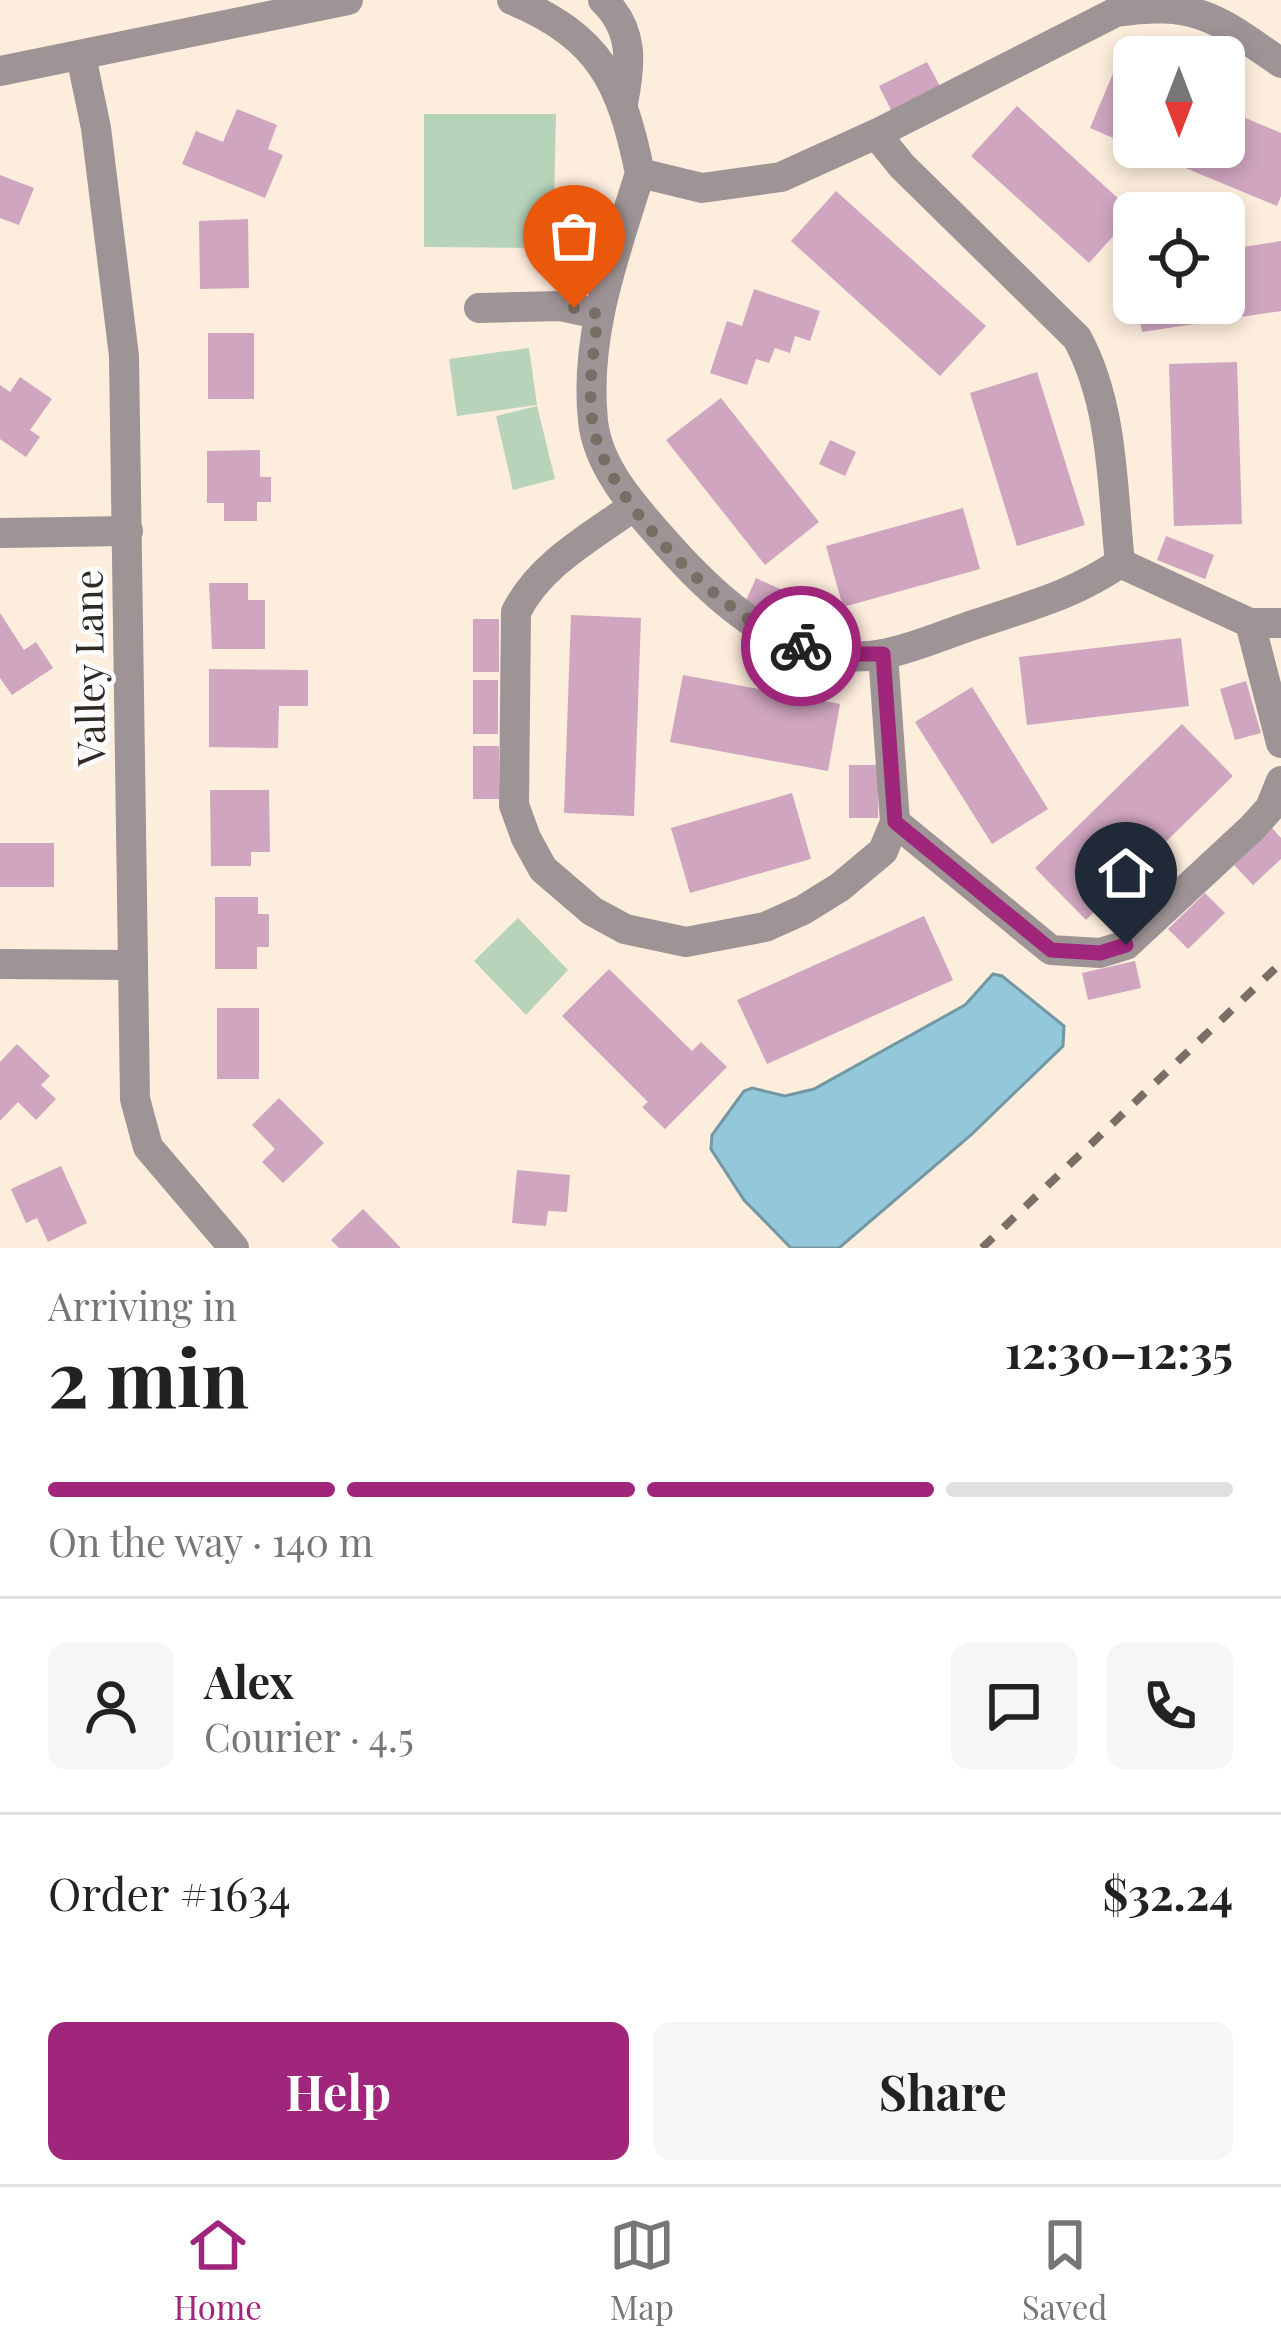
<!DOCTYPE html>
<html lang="en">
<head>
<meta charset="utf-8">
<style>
	:root { --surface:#fff; --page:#f6f6f6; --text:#222; --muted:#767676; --line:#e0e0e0; --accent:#a0267c }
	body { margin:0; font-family:"Playfair Display",serif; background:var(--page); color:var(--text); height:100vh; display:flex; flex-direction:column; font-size:45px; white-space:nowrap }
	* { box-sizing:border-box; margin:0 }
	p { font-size:39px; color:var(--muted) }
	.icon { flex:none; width:66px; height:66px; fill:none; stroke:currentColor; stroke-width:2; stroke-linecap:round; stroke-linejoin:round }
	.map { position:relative; height:1248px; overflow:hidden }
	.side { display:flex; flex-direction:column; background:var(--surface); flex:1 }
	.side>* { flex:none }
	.needle { width:78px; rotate:180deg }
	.buttons { position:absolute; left:1113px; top:36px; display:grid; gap:24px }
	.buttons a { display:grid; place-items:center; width:132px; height:132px; border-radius:18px; background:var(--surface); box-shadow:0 6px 18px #0003; font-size:60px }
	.pin { position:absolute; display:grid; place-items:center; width:102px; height:102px; color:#fff; margin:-123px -51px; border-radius:50% 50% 50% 0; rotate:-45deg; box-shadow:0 0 12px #0007 }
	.pin .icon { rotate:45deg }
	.courier { position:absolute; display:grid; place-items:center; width:120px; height:120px; margin:-60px; border:9px solid #a0267c; border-radius:50%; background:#fff; color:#222; box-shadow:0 3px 15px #0007 }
	.overview em { font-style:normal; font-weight:700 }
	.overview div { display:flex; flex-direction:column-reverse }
	.overview { display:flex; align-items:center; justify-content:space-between; height:204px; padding:0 48px }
	h1 { font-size:78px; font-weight:700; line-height:90px }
	.bar { display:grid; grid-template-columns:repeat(4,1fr); gap:18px 12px; align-content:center; height:144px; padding:0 48px }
	.bar i { height:15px; border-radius:9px; background:var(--line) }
	.bar .active { background:var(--accent) }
	.bar p { grid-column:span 4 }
	.line { display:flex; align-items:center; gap:30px; padding:0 48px; border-top:3px solid var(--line) }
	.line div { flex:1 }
	.round { display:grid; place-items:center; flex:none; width:126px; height:126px; border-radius:18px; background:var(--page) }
	.action { display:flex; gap:24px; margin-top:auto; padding:24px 48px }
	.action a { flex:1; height:138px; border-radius:18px; background:var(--accent); color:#fff; font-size:48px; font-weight:700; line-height:138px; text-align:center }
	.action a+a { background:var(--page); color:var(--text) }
	.tab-bar { display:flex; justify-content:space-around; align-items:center; height:168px; border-top:3px solid var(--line); background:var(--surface); font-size:33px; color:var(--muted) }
	.tab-bar a { display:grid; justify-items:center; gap:6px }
	.tab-bar .active { color:var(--accent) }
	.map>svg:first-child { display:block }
	.green { fill:#b7d4ba }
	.water { fill:#92c8d9; stroke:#7498a3; stroke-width:3 }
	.building { fill:#cfa5bf }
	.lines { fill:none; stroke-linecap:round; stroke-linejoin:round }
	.minor { stroke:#9e9395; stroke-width:30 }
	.rail { stroke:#796f66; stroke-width:8; stroke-dasharray:15 15; stroke-linecap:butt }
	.done { stroke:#776e65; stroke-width:12; stroke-dasharray:0 21.6 }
	.route { stroke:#a0267c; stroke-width:15 }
	.labels { text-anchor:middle; stroke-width:9; stroke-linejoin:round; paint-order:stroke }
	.street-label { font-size:39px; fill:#2f2924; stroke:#fdfdfd }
</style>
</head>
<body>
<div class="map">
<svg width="1281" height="1248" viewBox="0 0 1281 1248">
	<rect width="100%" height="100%" fill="#fdeddd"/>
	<g class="green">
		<path d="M424 114H556L553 245 546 248 424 247Z"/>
		<path d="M529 348 537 405 457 416 449 359Z"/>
		<path d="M537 406 555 479 513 490 496 416Z"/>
		<path d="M518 918 568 970 526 1015 474 961Z"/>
	</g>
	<path class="water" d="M993 974 1002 976 1064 1026 1063 1046 971 1135 839 1248H791L744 1200 711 1149 712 1135 744 1091 752 1088 785 1096 814 1089 965 1005Z"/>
	<g class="building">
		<path d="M927 62 940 86 891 110 879 86Z"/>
		<path d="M1117 64 1134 71V147L1090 128Z"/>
		<path d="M1017 106 1134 213 1089 263 971 156Z"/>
		<path d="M237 109 277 125 268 149 283 155 265 198 182 164 196 131 223 142Z"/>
		<path d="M1224 109 1281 133V196L1277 206 1135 147H1224Z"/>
		<path d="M0 175 34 188 19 225 0 218Z"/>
		<path d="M836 191 986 326 940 376 791 241Z"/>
		<path d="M248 219 249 288 200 289 199 221Z"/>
		<path d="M1281 241V311L1142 332 1137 303H1224V250Z"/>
		<path d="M754 289 820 311 810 341 795 336 790 353 775 348 769 363 756 359 747 385 710 373 727 321 742 326Z"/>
		<rect x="208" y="333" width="46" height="66"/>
		<path d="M1237 362 1242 524 1174 526 1169 364Z"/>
		<path d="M1037 372 1085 525 1017 546 970 393Z"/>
		<path d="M20 377 52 399 30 430 40 437 26 457 0 439V385L10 392Z"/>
		<path d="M721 398 819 522 765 565 666 440Z"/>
		<path d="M830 440 856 452 845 476 819 464Z"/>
		<path d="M260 450V477H271V502H257V521H224V503H207V451Z"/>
		<path d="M963 508 980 569 843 607 826 546Z"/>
		<path d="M1166 536 1214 555 1205 579 1157 560Z"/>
		<path d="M756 578 804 600 793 625 745 603Z"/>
		<path d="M209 583H248V600H265V649H212Z"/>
		<path d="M0 613 24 650 36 642 53 668 12 695 0 678Z"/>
		<path d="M571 615 641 618 634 816 564 813Z"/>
		<rect x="473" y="619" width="26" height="53"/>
		<path d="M1181 638 1189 706 1027 725 1019 657Z"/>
		<path d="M209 669 308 670V706H279L278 748 209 747Z"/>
		<path d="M683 675 840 704 828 771 670 742Z"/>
		<rect x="473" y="680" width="25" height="54"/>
		<path d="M1246 681 1261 733 1235 740 1220 689Z"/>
		<path d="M972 687 1048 809 992 844 915 722Z"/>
		<path d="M1182 724 1233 776 1086 920 1035 868Z"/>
		<rect x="473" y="746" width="26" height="53"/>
		<rect x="849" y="765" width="29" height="53"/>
		<path d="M210 790H269L270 852H251V866H211Z"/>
		<path d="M792 793 811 859 690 893 671 828Z"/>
		<path d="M1272 828 1281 838V859L1253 885 1234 865Z"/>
		<rect x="0" y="843" width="54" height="44"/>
		<path d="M1205 893 1225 913 1188 949 1168 929Z"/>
		<path d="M215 897H258V914H269V947H257V969H215Z"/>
		<path d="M924 916 953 980 767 1064 737 1000Z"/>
		<path d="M1135 961 1141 988 1088 1000 1082 973Z"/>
		<path d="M609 969 692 1051 701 1042 727 1067 665 1129 642 1107 648 1102 562 1016Z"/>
		<rect x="217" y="1008" width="42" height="71"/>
		<path d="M17 1044 50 1076 41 1085 56 1099 36 1120 18 1102 0 1121V1062Z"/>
		<path d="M279 1098 324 1143 283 1183 262 1162 275 1149 252 1125Z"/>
		<path d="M61 1166 87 1223 48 1242 37 1218 26 1223 11 1189Z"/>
		<path d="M517 1170 570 1175 567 1212 548 1211 546 1226 512 1223Z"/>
		<path d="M363 1209 401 1248H339L331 1240Z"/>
	</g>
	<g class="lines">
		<g class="minor">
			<path d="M512 0C602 38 621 83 640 173L702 188 781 177 876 134 902 166 1077 338C1114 406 1112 488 1120 563 1073 595 1032 605 979 623 948 633 915 648 884 654 793 670 722 606 667 544 637 510 598 469 593 421 584 335 615 254 640 173"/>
			<path d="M603 0C634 30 631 63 623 103"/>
			<path d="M81 56 96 128 124 356 135 1099 148 1147 234 1248"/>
			<path d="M0 71 348 0"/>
			<path d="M876 134 1116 12C1197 0 1218 19 1281 63"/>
			<path d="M479 308 560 306 598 314"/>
			<path d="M634 506C591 537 540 564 516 612L514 805 526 838 543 869 592 911 625 929 686 942 765 927 803 910 840 887 883 851 895 822 883 654"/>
			<path d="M0 533 128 531"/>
			<path d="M1120 563 1250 623H1281"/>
			<path d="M1250 623 1281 743"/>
			<path d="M895 822 1051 950 1100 953 1126 945 1252 828 1270 808 1281 781"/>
			<path d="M0 964 131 965"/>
		</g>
		<path class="rail" d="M982 1248 1281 963"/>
	</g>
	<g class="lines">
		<path class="done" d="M574 308 598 314C594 350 587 389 593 425 605 502 728 623 801 646"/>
		<path class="route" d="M801 646 846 654H883L895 822 1051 950 1100 953 1126 945"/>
	</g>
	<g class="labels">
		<g class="street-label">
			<text transform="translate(90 668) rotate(-91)" y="14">Valley Lane</text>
		</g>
	</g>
</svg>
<div class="buttons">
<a><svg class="needle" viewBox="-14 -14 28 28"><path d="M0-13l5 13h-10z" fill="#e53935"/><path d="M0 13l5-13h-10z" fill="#767676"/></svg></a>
<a><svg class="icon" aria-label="locate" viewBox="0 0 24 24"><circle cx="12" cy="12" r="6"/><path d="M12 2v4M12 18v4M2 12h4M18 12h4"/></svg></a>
</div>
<div class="pin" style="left:574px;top:308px;background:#ea580c"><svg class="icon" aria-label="bag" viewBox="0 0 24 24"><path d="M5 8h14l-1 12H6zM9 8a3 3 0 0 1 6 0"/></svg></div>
<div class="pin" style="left:1126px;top:945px;background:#1f2937"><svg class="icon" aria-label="home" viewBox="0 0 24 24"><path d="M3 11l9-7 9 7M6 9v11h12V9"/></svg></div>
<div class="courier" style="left:801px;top:646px"><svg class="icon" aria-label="bike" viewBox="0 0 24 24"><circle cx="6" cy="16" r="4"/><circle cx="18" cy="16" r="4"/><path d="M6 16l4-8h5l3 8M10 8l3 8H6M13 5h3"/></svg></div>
</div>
<section class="side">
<div class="overview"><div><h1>2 min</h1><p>Arriving in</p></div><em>12:30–12:35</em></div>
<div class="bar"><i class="active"></i><i class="active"></i><i class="active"></i><i></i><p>On the way · 140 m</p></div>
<div class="line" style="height:216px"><a class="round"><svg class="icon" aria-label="person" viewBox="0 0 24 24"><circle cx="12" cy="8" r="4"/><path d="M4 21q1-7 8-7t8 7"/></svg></a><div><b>Alex</b><p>Courier · 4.5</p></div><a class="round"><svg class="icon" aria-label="chat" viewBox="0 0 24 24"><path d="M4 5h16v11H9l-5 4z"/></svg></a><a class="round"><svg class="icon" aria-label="phone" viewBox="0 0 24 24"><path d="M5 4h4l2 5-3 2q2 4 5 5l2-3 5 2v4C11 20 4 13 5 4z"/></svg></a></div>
<div class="line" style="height:156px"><div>Order #1634</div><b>$32.24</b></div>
<div class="action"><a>Help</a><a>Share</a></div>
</section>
<nav class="tab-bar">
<a class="active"><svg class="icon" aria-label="home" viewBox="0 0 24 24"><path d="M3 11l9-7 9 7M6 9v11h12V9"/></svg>Home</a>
<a><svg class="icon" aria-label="map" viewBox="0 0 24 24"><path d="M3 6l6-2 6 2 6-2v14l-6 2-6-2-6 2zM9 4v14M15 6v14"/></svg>Map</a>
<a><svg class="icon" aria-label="saved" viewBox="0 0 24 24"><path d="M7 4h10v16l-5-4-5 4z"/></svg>Saved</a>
</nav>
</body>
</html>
